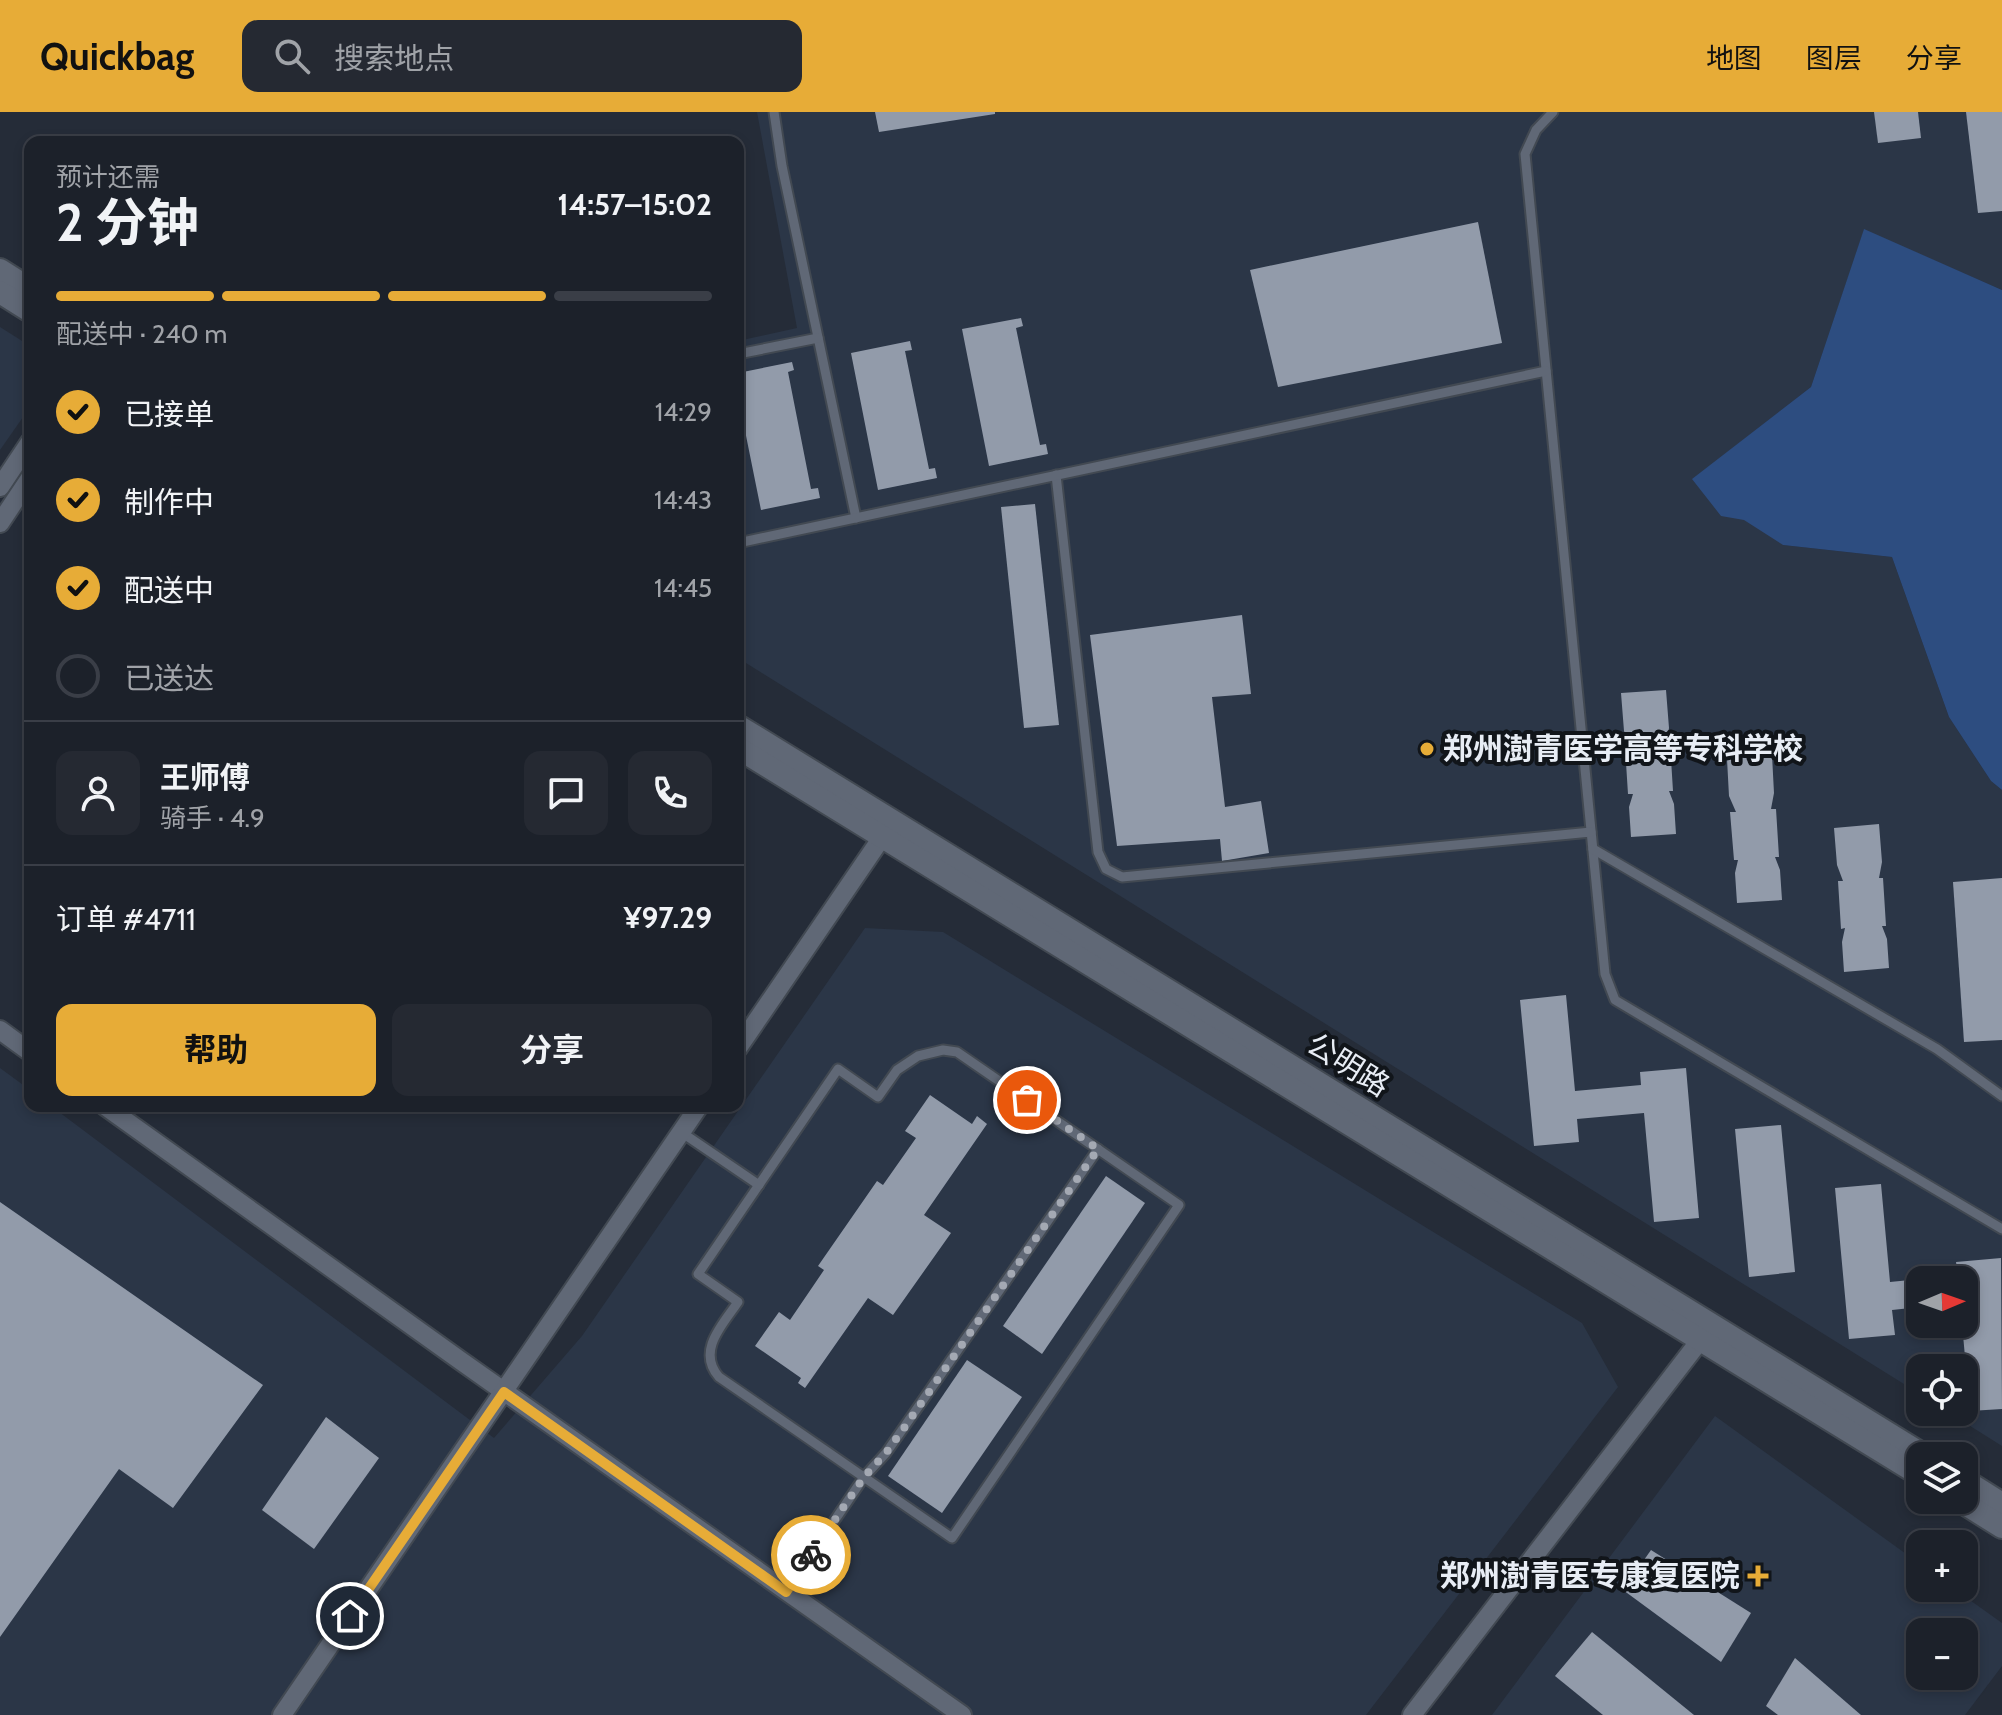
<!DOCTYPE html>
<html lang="zh">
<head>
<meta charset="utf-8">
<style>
	:root { --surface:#1c212a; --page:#252932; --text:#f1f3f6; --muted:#a0a3a8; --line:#3a3e47; --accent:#e7ac37 }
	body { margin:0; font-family:Cabin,"Noto Sans SC",sans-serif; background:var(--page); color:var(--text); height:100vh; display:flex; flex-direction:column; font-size:30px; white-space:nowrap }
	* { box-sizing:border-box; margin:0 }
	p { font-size:26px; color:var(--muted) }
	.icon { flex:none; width:44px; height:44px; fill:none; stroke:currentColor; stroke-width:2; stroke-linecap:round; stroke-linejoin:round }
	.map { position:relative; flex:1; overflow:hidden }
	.sheet { position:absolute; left:24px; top:24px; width:720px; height:976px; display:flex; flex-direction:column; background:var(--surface); border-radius:16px; box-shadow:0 4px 12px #0003,0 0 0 2px var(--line) }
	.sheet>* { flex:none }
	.needle { width:52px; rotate:88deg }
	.buttons { position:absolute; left:1906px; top:1154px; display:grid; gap:16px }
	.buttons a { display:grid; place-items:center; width:72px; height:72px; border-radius:16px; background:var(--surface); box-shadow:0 4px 12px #0003,0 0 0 2px var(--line); font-size:40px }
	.pin { position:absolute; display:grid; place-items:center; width:68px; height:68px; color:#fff; margin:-34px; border:4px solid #fff; border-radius:50%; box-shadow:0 2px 8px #0007 }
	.courier { position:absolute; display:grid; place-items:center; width:80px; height:80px; margin:-40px; border:6px solid #e7ac37; border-radius:50%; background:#fff; color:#222; box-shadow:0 2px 10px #0007 }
	.headline em { font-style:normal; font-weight:700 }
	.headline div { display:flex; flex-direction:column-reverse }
	.headline { display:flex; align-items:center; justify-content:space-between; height:136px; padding:0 32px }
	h1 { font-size:52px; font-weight:700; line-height:60px }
	.bar { display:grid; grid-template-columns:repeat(4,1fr); gap:12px 8px; align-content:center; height:96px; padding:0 32px }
	.bar i { height:10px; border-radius:6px; background:var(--line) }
	.bar .active { background:var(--accent) }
	.bar p { grid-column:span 4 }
	.line { display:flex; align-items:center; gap:20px; padding:0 32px; border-top:2px solid var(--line) }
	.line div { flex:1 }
	.round { display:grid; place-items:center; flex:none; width:84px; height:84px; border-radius:16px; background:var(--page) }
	ol { padding:0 32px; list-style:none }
	li { display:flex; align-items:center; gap:24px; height:88px }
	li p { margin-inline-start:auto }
	li .icon { padding:8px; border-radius:50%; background:var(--accent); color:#111; stroke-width:4 }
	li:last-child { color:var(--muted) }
	li i { width:44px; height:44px; border:4px solid var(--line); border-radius:50% }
	.button { display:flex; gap:16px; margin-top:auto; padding:16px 32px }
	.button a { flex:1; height:92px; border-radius:16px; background:var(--accent); color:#111; font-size:32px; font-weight:700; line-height:92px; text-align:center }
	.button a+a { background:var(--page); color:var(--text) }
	header { display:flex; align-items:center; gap:48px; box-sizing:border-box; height:112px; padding:0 40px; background:var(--accent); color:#111 }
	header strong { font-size:38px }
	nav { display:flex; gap:44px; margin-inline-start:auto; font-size:28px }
	.search { width:560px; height:72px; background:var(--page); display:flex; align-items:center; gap:20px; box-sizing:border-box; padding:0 28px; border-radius:16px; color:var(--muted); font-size:30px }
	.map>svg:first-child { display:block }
	.built { fill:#2b3647; fill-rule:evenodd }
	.green { fill:#2d4d80 }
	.building { fill:#929baa }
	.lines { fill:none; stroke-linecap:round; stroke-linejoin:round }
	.service-casing { stroke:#424952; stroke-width:13 }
	.minor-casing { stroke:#424952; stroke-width:22 }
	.tertiary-casing { stroke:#424952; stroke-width:26 }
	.service { stroke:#606876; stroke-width:9 }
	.minor { stroke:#606876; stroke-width:18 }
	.tertiary { stroke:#606876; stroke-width:22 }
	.done { stroke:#a4a9b3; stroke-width:8; stroke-dasharray:0 14.4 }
	.route { stroke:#e7ac37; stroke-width:10 }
	.poi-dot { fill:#e7ac37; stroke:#11151a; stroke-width:3 }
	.labels { text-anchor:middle; stroke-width:8; stroke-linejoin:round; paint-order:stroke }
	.poi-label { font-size:30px; font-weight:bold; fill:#e8edf5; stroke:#11151a; text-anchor:start }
	.street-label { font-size:30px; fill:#e8edf5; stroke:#11151a }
</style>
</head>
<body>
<header>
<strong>Quickbag</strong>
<div class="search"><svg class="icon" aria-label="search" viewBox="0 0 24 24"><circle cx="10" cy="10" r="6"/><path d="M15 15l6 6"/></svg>搜索地点</div>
<nav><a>地图</a><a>图层</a><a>分享</a></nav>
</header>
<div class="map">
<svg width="2002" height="1603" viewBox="0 0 2002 1603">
	<rect width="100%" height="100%" fill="#252c38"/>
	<g class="built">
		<path d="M757 0H2002V178L1864 118 1811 275 1693 367 1760 410 1783 433 1892 445 1949 605 1991 669 2002 678V1334L1948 1300H1964V1256H1920V1282L738 546V229L797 216ZM1920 1168H1964V1212H1920Z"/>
		<path d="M0 215 30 234V295L0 338Z"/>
		<path d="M865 816 943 820 1582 1211 1618 1275 1366 1603H0V956L30 978V994H51L494 1326 582 1224Z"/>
		<path d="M1715 1304 1920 1452V1476H1953L2002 1511V1554L1965 1603H1492ZM1920 1520H1964V1564H1920Z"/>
	</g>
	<path class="green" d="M1864 117 2002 178V678L1991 669 1949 605 1892 445 1783 433 1744 408 1721 404 1692 367 1811 275Z"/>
	<g class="building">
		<path d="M875 0H995V2L879 20Z"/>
		<path d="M1874 0H1918L1921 26 1878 31Z"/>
		<path d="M1966 0H2002V99L1978 101Z"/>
		<path d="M1478 110 1502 231 1278 275 1250 158Z"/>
		<path d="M1021 206 1023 214 1016 216 1040 333 1046 332 1048 342 989 354 962 217Z"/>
		<path d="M910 229 912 238 905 239 929 357 935 356 937 366 878 378 851 241Z"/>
		<path d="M792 250 794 258 788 260 811 377 818 376 820 386 761 398 738 284V261Z"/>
		<path d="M1035 392 1059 613 1024 616 1001 395Z"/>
		<path d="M1242 503 1251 582 1212 585 1225 695 1261 689 1269 741 1222 749 1220 727 1117 734 1090 523Z"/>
		<path d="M1666 578 1669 616 1666 632 1670 631 1673 679H1669L1674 692 1676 722 1631 725 1629 695 1633 682H1628L1625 635 1630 634 1624 619 1621 581Z"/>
		<path d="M1772 643 1774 681 1771 697H1776L1779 745H1775L1780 758 1782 788 1737 791 1735 761 1738 748H1734L1730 700H1736L1729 684 1727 647Z"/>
		<path d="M1879 712 1882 750 1879 766H1883L1886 814H1882L1887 827 1889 856 1844 860 1842 830 1845 816 1841 817 1838 769H1843L1837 753 1834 716Z"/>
		<path d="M2002 766V928L1964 930 1953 770Z"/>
		<path d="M1566 883 1575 979 1641 973 1640 960 1686 956 1699 1106 1654 1110 1644 1001 1577 1007 1579 1030 1534 1034 1520 888Z"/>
		<path d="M930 983 972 1012 977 1004 987 1012 924 1103 951 1121 893 1203 868 1186 805 1276 798 1271 801 1266 755 1234 779 1200 790 1208 824 1158 818 1154 877 1069 883 1073 916 1026 905 1019Z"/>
		<path d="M1781 1013 1795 1160 1749 1165 1735 1017Z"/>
		<path d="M1106 1064 1145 1091 1042 1242 1003 1214Z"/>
		<path d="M1881 1072 1890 1170 1920 1167V1195L1892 1198 1895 1223 1849 1227 1835 1076Z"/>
		<path d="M0 1090 263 1273 173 1396 119 1357 0 1525Z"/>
		<path d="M2001 1146 2002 1297 1970 1299 1962 1212H1964V1168H1931V1166L1958 1163 1956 1150Z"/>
		<path d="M967 1248 1022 1285 942 1401 888 1364Z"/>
		<path d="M326 1305 379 1346 314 1437 262 1398Z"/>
		<path d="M1651 1438 1751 1501 1721 1550 1623 1478Z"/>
		<path d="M1592 1520 1694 1603H1603L1555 1564Z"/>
		<path d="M1795 1546 1861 1603H1778L1766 1594Z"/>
	</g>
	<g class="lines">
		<g class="service-casing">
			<g id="service">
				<path d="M774 0 782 54 856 406"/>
				<path d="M1553 0 1536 18 1525 42 1605 862 1615 888 2002 1117"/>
				<path d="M738 242 818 226"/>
				<path d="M1056 363 1098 740 1106 757 1122 765 1591 720"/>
				<path d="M738 431 1546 259"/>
				<path d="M1593 737 1937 937 2002 984"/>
				<path d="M943 938 957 940 1179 1093 952 1426 719 1265C696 1239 723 1212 738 1190L698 1162 838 957 878 985 897 958 918 944Z"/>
				<path d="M681 1020 759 1073"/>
				<path d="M786 1480 864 1365 886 1341 1098 1037"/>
			</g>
		</g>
		<g class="minor-casing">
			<g id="minor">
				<path d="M0 375 30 330"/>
				<path d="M0 411 30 366"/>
				<path d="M0 918 30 940"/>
				<path d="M738 936 889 715"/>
				<path d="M105 994 461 1249 962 1603"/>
				<path d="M282 1603 699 994"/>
				<path d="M1412 1603 1708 1218"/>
			</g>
		</g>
		<g class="tertiary-casing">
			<g id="tertiary">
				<path d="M0 158 30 177"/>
				<path d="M0 180 30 199"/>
				<path d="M738 614 1925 1344"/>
				<path d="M738 636 1920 1363"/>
				<path d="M1964 1368 2002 1392"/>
				<path d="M1959 1388 2002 1415"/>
			</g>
		</g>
		<use href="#service" class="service"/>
		<use href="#minor" class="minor"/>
		<use href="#tertiary" class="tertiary"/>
	</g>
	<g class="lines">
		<path class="done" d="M811 1443 864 1365 886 1341 904 1316 1098 1037 1027 988"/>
		<path class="route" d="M350 1504 504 1280 786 1480 811 1443"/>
	</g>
	<g class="poi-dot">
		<circle cx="1427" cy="637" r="8"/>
		<path d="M1754 1452h8v8h8v8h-8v8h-8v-8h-8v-8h8z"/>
	</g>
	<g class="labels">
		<g class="poi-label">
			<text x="1443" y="647">郑州澍青医学高等专科学校</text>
			<text x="1740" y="1474" text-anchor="end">郑州澍青医专康复医院</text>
		</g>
		<g class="street-label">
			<text transform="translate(1348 953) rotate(32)" y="10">公明路</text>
		</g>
	</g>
</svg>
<div class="buttons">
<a><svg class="needle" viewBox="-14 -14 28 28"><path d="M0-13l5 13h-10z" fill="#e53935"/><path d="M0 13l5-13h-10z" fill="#a0a3a8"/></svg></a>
<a><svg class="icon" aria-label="locate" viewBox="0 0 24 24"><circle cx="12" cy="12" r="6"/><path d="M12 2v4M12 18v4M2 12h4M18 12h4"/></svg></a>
<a><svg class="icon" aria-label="layers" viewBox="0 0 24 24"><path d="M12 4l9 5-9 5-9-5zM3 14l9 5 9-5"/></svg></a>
<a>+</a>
<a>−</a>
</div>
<div class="pin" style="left:1027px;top:988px;background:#ea580c"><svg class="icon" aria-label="bag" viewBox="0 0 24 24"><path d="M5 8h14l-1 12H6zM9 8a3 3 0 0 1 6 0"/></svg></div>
<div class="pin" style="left:350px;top:1504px;background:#1f2937"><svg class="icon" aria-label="home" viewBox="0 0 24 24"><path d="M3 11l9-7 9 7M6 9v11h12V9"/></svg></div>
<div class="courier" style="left:811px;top:1443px"><svg class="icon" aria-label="bike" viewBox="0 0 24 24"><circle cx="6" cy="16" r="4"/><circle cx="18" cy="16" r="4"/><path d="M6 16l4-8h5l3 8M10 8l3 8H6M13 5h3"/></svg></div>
<section class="sheet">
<div class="headline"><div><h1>2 分钟</h1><p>预计还需</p></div><em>14:57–15:02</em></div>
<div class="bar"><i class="active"></i><i class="active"></i><i class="active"></i><i></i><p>配送中 · 240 m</p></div>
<ol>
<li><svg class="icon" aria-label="check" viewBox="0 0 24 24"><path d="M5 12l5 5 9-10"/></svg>已接单<p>14:29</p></li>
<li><svg class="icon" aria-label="check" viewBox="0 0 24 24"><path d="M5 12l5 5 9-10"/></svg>制作中<p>14:43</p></li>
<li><svg class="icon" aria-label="check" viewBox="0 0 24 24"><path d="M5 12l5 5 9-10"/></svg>配送中<p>14:45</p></li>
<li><i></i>已送达</li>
</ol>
<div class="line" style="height:144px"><a class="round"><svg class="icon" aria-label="person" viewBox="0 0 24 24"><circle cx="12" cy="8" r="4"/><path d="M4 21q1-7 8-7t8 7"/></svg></a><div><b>王师傅</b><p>骑手 · 4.9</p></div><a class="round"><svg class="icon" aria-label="chat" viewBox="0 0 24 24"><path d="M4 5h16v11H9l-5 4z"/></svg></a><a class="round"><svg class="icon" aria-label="phone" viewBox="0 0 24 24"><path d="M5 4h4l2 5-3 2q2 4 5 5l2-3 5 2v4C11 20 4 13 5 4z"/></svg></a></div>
<div class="line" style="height:104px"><div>订单 #4711</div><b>¥97.29</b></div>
<div class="button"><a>帮助</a><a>分享</a></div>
</section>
</div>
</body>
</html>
